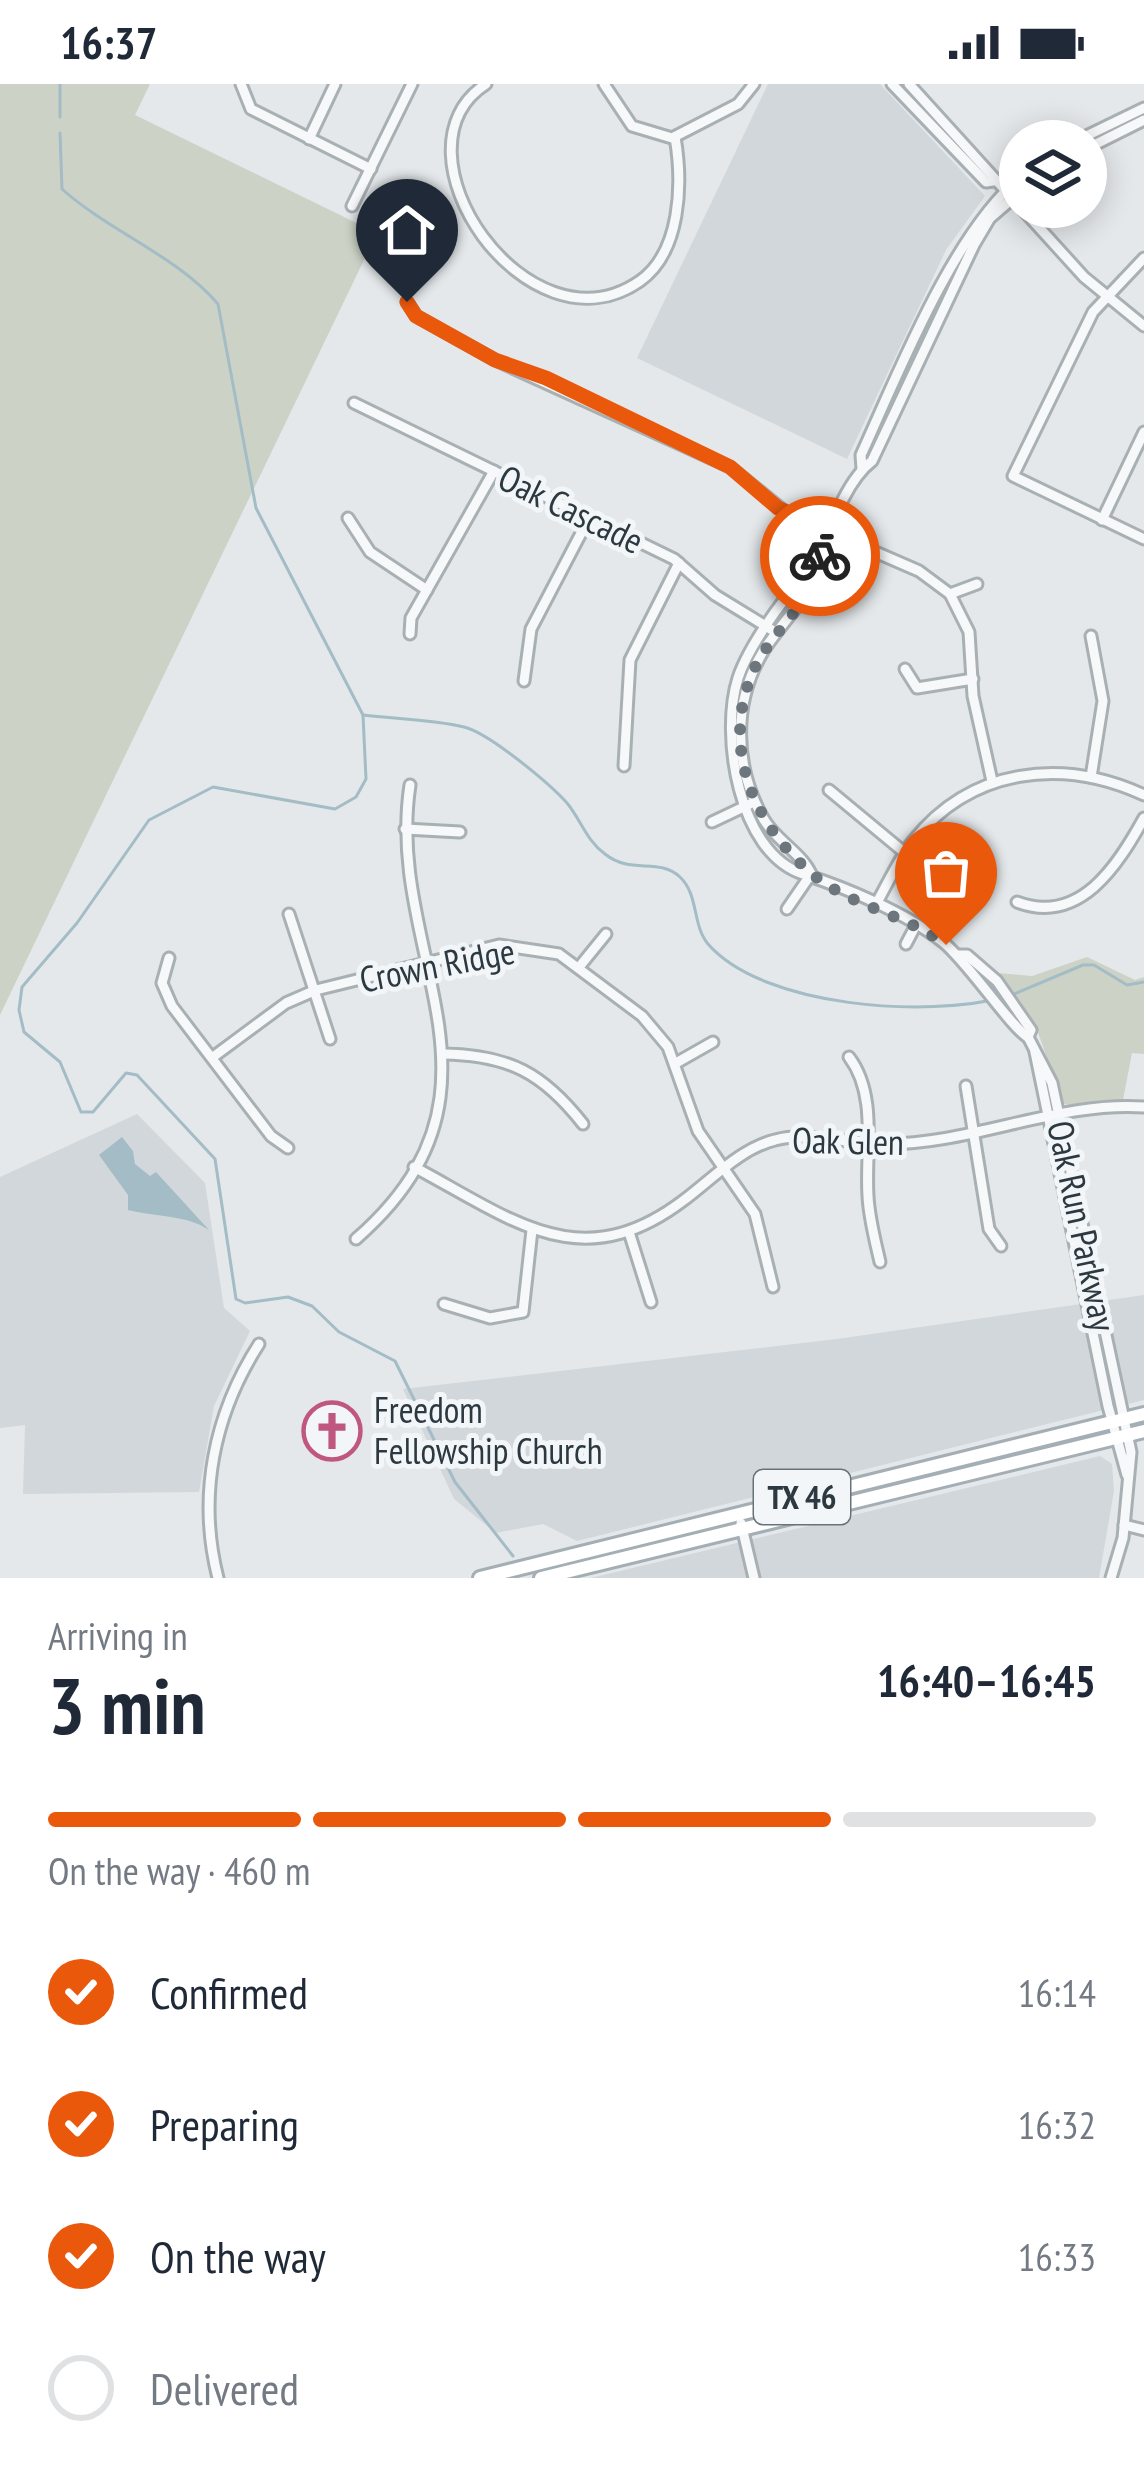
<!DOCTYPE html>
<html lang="en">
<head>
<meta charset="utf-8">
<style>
	:root { --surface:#fff; --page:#f2f2f3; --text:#1f2937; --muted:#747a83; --line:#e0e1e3; --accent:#ea580c }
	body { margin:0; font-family:"PT Sans Narrow",sans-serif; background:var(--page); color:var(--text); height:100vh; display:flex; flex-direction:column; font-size:45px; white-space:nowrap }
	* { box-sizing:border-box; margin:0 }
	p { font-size:39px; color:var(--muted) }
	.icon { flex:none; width:66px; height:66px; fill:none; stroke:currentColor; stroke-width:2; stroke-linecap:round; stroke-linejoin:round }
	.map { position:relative; height:1494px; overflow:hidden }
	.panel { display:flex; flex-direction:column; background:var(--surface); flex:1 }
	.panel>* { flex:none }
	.tools { position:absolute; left:999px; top:36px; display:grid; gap:24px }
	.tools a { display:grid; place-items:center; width:108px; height:108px; border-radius:50%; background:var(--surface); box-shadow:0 6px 30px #0003; font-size:60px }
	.pin { position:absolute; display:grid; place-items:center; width:102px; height:102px; color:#fff; margin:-123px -51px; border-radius:50% 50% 50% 0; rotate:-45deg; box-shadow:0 0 12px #0007 }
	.pin .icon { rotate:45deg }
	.courier { position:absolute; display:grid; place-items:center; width:120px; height:120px; margin:-60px; border:9px solid #ea580c; border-radius:50%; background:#fff; color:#222; box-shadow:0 3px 15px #0007 }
	.headline em { font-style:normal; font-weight:700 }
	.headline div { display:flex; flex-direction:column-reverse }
	.headline { display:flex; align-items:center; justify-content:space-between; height:204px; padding:0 48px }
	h1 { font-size:78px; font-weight:700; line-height:90px }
	.bar { display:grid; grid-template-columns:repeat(4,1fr); gap:18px 12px; align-content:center; height:144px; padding:0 48px }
	.bar i { height:15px; border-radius:9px; background:var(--line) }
	.bar .active { background:var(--accent) }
	.bar p { grid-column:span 4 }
	ol { padding:0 48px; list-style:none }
	li { display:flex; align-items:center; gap:36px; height:132px }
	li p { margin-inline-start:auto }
	li .icon { padding:12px; border-radius:50%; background:var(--accent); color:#fff; stroke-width:4 }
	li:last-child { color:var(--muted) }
	li i { width:66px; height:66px; border:6px solid var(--line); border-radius:50% }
	.status { display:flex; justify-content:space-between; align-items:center; height:84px; padding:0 60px; background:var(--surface); direction:ltr }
	.status svg { height:33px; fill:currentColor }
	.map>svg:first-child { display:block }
	.built { fill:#d2d7dc }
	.green { fill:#ccd3c6 }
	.water { fill:#a3bcc6 }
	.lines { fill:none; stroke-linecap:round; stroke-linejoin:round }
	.stream { stroke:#a3bcc6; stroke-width:3 }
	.minor-casing { stroke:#a9b0b4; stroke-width:15 }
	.major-casing { stroke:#a4afb5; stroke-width:18 }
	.minor { stroke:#f6f8f9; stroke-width:9 }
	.major { stroke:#fff; stroke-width:12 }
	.done { stroke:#6d767c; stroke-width:12; stroke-dasharray:0 21.6 }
	.route { stroke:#ea580c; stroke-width:15 }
	.labels { text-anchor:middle; stroke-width:10; stroke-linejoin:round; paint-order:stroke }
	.shield { fill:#f3f6f8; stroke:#687278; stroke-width:3 }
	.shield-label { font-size:33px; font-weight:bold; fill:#2d3941 }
	.street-label { font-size:36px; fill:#2d3941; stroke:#f3f6f8 }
	.poi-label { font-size:36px; fill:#2d3941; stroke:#f3f6f8; text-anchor:start }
</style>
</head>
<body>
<div class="status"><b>16:37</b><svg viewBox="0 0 49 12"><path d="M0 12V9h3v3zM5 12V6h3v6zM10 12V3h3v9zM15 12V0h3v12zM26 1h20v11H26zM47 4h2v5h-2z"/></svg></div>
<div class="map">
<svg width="1144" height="1494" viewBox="0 0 1144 1494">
	<rect width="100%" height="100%" fill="#e4e8ea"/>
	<g class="built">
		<path d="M768 0H880L985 112 946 166 847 375 637 274Z"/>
		<path d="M137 1030 205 1099 224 1224 250 1247 214 1322 199 1408 23 1410 25 1341 0 1344V1093Z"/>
		<path d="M1144 1211V1316L577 1457 543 1440 496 1449 454 1415 403 1305 837 1255Z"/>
		<path d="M1100 1372 1112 1380 1114 1407 1099 1494H591Z"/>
	</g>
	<g class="green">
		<path d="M0 0H150L135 31 377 149 0 931Z"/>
		<path d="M1087 873 1135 896 1144 893V970L1132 969 1123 1016 1070 1022 1063 1019 1036 943 998 889 1032 892Z"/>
	</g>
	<path class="water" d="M122 1053 133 1067 135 1080 150 1092 156 1088 209 1146C187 1131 157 1133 128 1126V1111L99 1071Z"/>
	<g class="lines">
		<g class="stream">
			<path d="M60 33V0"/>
			<path d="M60 49 62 105C110 148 177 172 218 220L256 424 363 631 366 695 356 713 335 725 213 703 149 736 77 839 22 903 19 926 24 948 60 978 81 1028H93L126 989 137 991 215 1075 236 1215 245 1219 288 1213 312 1222 339 1248 395 1277 455 1398 513 1472"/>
			<path d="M363 631C396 635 432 635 464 643 489 649 549 699 567 719 581 736 586 756 605 770 631 791 659 773 680 793 699 811 692 841 708 860 764 924 928 934 1005 913"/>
			<path d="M1014 910 1083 881H1094L1127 901 1144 898"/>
		</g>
		<g class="minor-casing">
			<g id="minor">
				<path d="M241 0 251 25 371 85"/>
				<path d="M486 0C384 66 528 275 640 197 681 168 683 100 675 53"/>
				<path d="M604 0 632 42 672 54 738 20 754 0"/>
				<path d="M892 0 986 98 993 97"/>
				<path d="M909 0 1084 193 1144 242"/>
				<path d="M309 55 335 0"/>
				<path d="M1076 57 1144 24"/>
				<path d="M1086 65 1144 36"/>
				<path d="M352 122 412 0"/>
				<path d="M1144 174 1093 228 1013 392 1144 455"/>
				<path d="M407 218 416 232 495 276 730 383 788 430 919 487 950 510 969 548 973 612 992 697"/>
				<path d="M354 319 674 475 715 511 772 546"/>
				<path d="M862 385 861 371C898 290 953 149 1020 94"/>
				<path d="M348 434 370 468 427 506"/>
				<path d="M1102 436 1144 348"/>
				<path d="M812 490C787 503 747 567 738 594 720 650 738 769 803 790 847 804 906 829 943 858 967 877 1013 946 1028 953"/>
				<path d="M950 510 977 500"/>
				<path d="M410 550 411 534 494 387"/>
				<path d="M1091 552 1103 617 1091 693"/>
				<path d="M905 585 917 604 973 595"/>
				<path d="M524 597 531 545 589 434"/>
				<path d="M624 682 630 576 679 479"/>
				<path d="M829 706 905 769"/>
				<path d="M712 738 750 720"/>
				<path d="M405 745 460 748"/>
				<path d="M811 790C802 769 775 756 763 734 734 682 732 618 764 566 779 543 799 523 813 499L812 490C827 456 842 400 872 377L974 161 990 134 1020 108"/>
				<path d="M1017 818C1080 842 1118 781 1144 734"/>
				<path d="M875 822C887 801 898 776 913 757 971 684 1062 673 1144 711"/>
				<path d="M787 825 811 790"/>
				<path d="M289 830 330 955"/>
				<path d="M906 860 916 841"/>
				<path d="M958 871H967L997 897 1031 946 1028 953 1052 999 1131 1368 1123 1454 1111 1494"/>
				<path d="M169 874 162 899 172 922 271 1052 288 1064"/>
				<path d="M580 882 606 850"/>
				<path d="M1035 968 1108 1322 1127 1391"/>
				<path d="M443 970C509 971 543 989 583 1040"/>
				<path d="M213 973 286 919 316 906 499 861 559 870 642 932 668 963 698 1047 755 1130 773 1203"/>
				<path d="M849 973C878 1011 865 1068 868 1112 869 1134 875 1156 880 1178"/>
				<path d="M676 979 713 958"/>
				<path d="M966 1002 989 1145 1001 1162"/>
				<path d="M414 1083C512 1135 580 1195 684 1116 711 1096 741 1064 775 1056 809 1047 848 1060 883 1060 971 1061 1057 1017 1144 1023"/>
				<path d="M629 1148 651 1218"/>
				<path d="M356 1155C528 1005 384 870 410 701"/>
				<path d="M444 1220 490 1234 523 1228 532 1146"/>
				<path d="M741 1439 754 1494"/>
				<path d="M1124 1441 1144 1446"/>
				<path d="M218 1494C197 1412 214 1330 259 1260"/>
			</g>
		</g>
		<g class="major-casing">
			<g id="major">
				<path d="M480 1494 1144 1330"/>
				<path d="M541 1494 1144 1347"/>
			</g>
		</g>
		<use href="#minor" class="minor"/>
		<use href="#major" class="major"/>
	</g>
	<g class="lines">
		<path class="done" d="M820 472C815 484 815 496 809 506 792 536 765 558 752 590 720 666 756 745 816 793 854 823 907 831 946 861"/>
		<path class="route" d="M407 218 416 232 495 276 546 294 730 383 778 424 831 448 820 472"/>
	</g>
	<defs>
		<g id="church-ring" transform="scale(3)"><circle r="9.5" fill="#f3f6f8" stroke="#c05780" stroke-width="1.5"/><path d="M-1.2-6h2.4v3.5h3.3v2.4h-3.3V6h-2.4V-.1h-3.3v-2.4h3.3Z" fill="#c05780"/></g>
	</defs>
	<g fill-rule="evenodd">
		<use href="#church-ring" x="332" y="1347"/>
	</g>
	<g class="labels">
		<rect class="shield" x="754" y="1386" width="96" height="54" rx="9"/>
		<g class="shield-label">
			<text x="802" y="1425">TX 46</text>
		</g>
		<g class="street-label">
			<text transform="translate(571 425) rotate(26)" y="13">Oak Cascade</text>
			<text transform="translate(437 881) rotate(-11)" y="13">Crown Ridge</text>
			<text transform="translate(848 1057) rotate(1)" y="13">Oak Glen</text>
			<text transform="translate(1082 1142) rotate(78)" y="13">Oak Run Parkway</text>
		</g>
		<g class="poi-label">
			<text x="374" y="1339">Freedom<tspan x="374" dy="41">Fellowship Church</tspan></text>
		</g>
	</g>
</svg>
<div class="tools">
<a><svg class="icon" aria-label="layers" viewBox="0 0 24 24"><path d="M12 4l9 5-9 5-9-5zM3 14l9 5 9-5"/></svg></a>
</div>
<div class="pin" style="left:946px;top:861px;background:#ea580c"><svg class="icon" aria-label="bag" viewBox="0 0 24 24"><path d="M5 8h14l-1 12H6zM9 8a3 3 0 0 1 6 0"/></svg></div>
<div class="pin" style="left:407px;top:218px;background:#1f2937"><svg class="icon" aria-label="home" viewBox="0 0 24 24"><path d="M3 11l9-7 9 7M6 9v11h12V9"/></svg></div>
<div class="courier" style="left:820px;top:472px"><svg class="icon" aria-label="bike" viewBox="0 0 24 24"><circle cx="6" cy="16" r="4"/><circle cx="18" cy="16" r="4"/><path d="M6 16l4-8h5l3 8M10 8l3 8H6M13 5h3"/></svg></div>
</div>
<section class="panel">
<div class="headline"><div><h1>3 min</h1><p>Arriving in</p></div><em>16:40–16:45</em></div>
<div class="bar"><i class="active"></i><i class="active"></i><i class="active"></i><i></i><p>On the way · 460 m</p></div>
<ol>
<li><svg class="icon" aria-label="check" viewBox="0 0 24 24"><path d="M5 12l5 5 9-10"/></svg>Confirmed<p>16:14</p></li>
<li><svg class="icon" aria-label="check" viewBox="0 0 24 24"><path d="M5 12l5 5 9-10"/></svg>Preparing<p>16:32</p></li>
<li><svg class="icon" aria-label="check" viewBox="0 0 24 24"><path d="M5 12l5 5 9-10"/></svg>On the way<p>16:33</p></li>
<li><i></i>Delivered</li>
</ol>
</section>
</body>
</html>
